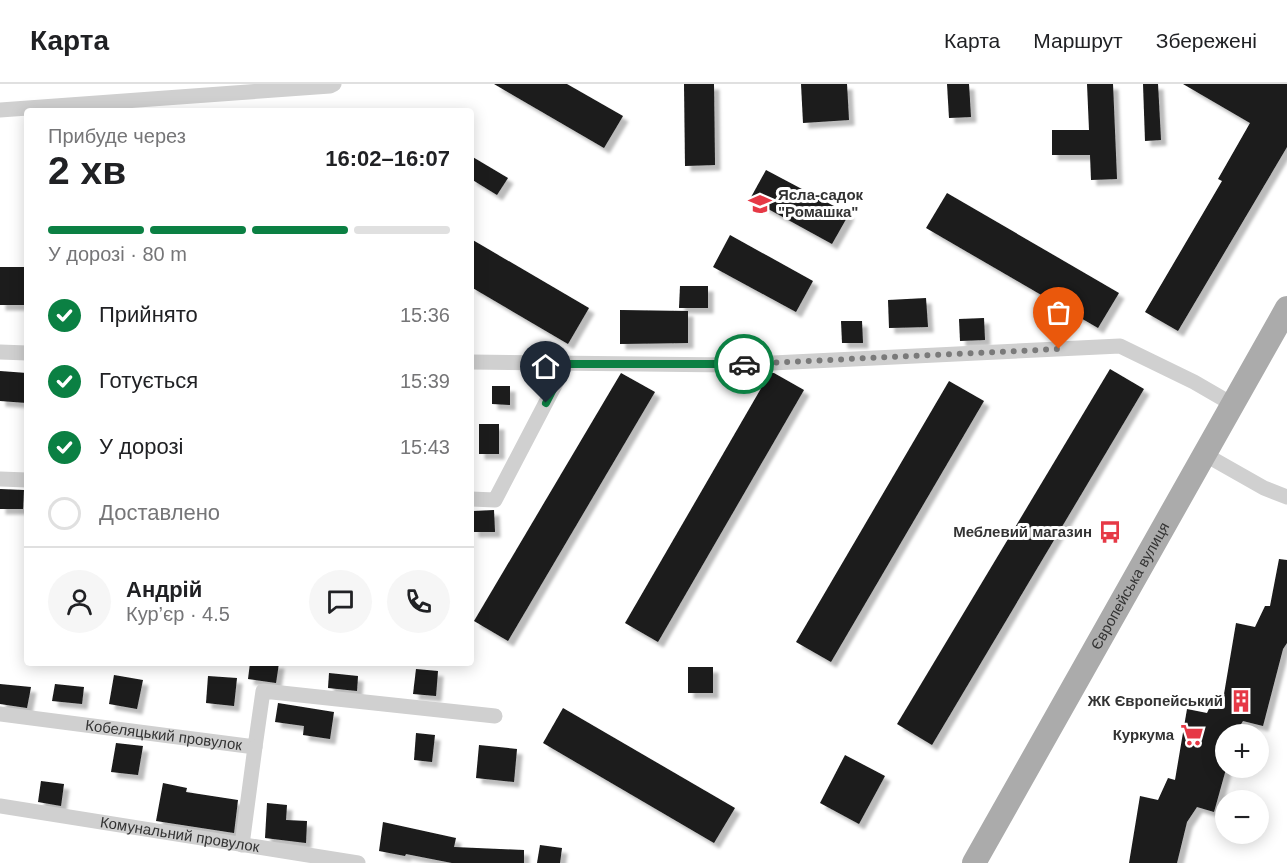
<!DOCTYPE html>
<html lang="uk">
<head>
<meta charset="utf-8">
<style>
	:root { --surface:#fff; --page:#f6f6f6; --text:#202124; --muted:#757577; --line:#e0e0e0; --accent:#0b8043 }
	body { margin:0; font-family:Helvetica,sans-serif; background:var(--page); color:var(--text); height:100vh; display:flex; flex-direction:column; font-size:22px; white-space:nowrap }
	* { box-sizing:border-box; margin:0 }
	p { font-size:20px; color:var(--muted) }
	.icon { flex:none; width:33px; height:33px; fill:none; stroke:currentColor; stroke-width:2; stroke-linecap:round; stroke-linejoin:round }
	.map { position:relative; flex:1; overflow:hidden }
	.details { position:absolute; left:24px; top:24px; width:450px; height:558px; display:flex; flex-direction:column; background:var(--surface); border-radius:6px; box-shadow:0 3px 15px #0003 }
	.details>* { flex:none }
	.fabs { position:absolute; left:1215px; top:640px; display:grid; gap:12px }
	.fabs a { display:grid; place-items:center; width:54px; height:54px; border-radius:50%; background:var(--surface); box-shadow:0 3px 15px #0003; font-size:30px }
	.pin { position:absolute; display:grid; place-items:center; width:51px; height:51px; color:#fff; margin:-62px -26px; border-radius:50% 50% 50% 0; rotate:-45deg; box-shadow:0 0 6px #0007 }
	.pin .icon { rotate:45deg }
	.courier { position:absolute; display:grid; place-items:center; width:60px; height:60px; margin:-30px; border:4px solid #0b8043; border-radius:50%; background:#fff; color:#222; box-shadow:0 2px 8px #0007 }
	.headline em { font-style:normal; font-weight:800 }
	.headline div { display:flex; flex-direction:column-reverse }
	.headline { display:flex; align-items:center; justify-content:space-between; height:102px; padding:0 24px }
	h1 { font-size:39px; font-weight:800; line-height:45px }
	.bar { display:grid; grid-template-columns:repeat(4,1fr); gap:9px 6px; align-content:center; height:72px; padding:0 24px }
	.bar i { height:8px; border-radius:4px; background:var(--line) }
	.bar .active { background:var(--accent) }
	.bar p { grid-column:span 4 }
	.line { display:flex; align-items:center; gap:15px; padding:0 24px; border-top:2px solid var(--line) }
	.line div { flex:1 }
	.round { display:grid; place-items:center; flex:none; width:63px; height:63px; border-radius:32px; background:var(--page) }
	ol { padding:0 24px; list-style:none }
	li { display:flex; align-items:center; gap:18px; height:66px }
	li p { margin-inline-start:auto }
	li .icon { padding:6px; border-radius:50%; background:var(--accent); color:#fff; stroke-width:4 }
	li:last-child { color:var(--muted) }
	li i { width:33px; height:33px; border:3px solid var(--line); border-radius:50% }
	header { display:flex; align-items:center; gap:36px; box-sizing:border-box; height:84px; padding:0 30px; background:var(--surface); border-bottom:2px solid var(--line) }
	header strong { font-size:28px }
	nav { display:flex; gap:33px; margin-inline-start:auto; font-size:21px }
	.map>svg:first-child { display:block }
	.building { fill:#1a1a1a; filter:url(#shadow) }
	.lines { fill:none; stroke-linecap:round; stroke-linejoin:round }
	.minor { stroke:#d0d0d0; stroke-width:15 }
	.primary { stroke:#ababab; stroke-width:24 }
	.done { stroke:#7a7a7a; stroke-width:6; stroke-dasharray:0 10.8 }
	.route { stroke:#0b8043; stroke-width:8 }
	.labels { text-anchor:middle; stroke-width:6; stroke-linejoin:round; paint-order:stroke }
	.poi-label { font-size:15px; font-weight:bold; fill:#333; stroke:#fff; text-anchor:end }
	.street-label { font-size:15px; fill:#333; stroke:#fff }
</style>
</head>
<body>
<header>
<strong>Карта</strong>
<nav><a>Карта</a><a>Маршрут</a><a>Збережені</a></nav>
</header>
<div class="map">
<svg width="1287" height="779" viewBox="0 0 1287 779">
	<defs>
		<filter id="shadow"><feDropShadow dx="5.5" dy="5.5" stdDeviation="1.5" flood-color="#0004"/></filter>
	</defs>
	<rect width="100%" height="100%" fill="#fff"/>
	<g class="building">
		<path d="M494 0H567L623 32 604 64Z"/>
		<path d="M684 0H714L715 81 685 82Z"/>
		<path d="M801 0H847L849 36 803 39Z"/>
		<path d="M947 0H969L971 33 949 34Z"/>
		<path d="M1087 0H1113L1117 95 1091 96 1090 71H1052V46H1089Z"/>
		<path d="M1143 0H1158L1161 56 1145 57Z"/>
		<path d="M1183 0H1287V63L1178 247 1145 228 1222 97 1218 95 1250 39Z"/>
		<path d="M471 72 508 94 497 111 471 95Z"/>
		<path d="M766 86 849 130 832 160 750 115Z"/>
		<path d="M947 109 1119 209 1098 244 926 144Z"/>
		<path d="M730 151 813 197 796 228 713 183Z"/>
		<path d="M471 155 589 224 568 260 471 203Z"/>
		<rect x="0" y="183" width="27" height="38"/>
		<path d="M680 202H708V224H679Z"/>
		<path d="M926 214 928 243 889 244 888 216Z"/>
		<path d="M620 226 688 227V259L620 260Z"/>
		<path d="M984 234 985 256 960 257 959 235Z"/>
		<path d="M841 237H862L863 259H842Z"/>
		<path d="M1110 285 1144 305 932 661 897 640Z"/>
		<path d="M0 287 27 289V319L0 317Z"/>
		<path d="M621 289 655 308 508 557 474 537Z"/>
		<path d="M770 289H774L804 306 658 558 625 539Z"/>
		<path d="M949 297 984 317 831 578 796 558Z"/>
		<path d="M492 302H510V321L492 320Z"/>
		<rect x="479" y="340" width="20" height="30"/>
		<path d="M0 405 24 406 23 425H0Z"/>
		<path d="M494 426 495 448H473V427Z"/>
		<path d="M1279 475 1287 476V559L1283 565 1263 642 1243 637 1234 651H1226V685L1214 728 1197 723 1187 738 1177 779H1129L1140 712 1158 716 1168 694 1175 696 1187 625 1207 629 1217 608 1224 610 1236 539 1255 543 1265 522H1270Z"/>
		<path d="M250 579H279L276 599 248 595Z"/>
		<rect x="688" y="583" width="25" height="26"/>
		<path d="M416 585 438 587 436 612 413 610Z"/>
		<path d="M329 589 358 592 357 607 328 604Z"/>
		<path d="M114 591 143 596 137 625 109 620Z"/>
		<path d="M208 592 237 594 234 622 206 619Z"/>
		<path d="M0 600 31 603 27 624 0 620Z"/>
		<path d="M55 600 84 603 82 620 52 617Z"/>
		<path d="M278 619 334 628 330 655 303 651 304 642 275 638Z"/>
		<path d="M563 624 735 724 714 759 543 659Z"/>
		<path d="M416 649 435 651 432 678 414 676Z"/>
		<path d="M116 659 143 662 138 691 111 688Z"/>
		<path d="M479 661 517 665 514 698 476 694Z"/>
		<path d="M845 671 885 692 859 740 820 719Z"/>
		<path d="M41 697 64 700 61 722 38 718Z"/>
		<path d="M163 699 187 704 186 708 238 716 234 749 156 737Z"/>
		<path d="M267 719 287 721 286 736 307 737 306 759 265 754Z"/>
		<path d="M383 738 456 754 454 763 524 766V779H452L406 770 405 772 379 767Z"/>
		<path d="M540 761 562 764 560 779H537Z"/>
	</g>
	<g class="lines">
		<g class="minor">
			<path d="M0 26 330 2 334 0"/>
			<path d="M0 268 27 269"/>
			<path d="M471 278 729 281 1120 262 1194 298 1232 320"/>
			<path d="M1204 370 1264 404 1287 413"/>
			<path d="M0 395 27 396"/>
			<path d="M471 415 495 416 566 280"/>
			<path id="s1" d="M0 630 255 663 263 607 495 632"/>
			<path id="s2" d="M0 722 358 779"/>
			<path d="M242 761 255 663"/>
		</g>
		<path class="primary" id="s3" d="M974 779 1287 224"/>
	</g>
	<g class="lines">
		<path class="done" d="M744 280 1059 265"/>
		<path class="route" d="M546 319 566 280H744"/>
	</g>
	<defs>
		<g id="school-bare" transform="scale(1.8)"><path d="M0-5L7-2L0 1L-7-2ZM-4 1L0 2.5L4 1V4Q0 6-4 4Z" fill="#e63946" stroke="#fff" stroke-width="2.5" paint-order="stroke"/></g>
		<g id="bus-bare" transform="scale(1.8)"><path d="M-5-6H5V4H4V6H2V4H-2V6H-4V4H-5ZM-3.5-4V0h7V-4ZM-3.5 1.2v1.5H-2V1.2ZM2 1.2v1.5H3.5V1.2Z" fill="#e63946" stroke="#fff" stroke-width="2.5" paint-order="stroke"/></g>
		<g id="building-bare" transform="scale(1.8)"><path d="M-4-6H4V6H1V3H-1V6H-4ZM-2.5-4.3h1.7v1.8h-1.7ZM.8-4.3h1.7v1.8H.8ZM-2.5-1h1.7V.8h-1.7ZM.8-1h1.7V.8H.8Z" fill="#e63946" stroke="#fff" stroke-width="2.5" paint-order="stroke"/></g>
		<g id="supermarket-bare" transform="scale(1.8)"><path d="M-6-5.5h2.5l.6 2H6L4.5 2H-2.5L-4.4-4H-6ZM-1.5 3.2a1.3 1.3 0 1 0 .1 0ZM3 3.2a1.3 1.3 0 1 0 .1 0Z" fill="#e63946" stroke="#fff" stroke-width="2.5" paint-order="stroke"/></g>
	</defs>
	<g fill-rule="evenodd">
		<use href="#school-bare" x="760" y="120"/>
		<use href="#bus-bare" x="1110" y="448"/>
		<use href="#building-bare" x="1241" y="617"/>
		<use href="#supermarket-bare" x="1192" y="651"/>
	</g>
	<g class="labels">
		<g class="poi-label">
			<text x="778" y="116" text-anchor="start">Ясла-садок<tspan x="778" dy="17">"Ромашка"</tspan></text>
			<text x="1092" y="453">Меблевий магазин</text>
			<text x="1223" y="622">ЖК Європейський</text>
			<text x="1174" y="656">Куркума</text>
		</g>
		<g class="street-label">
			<text dy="5" stroke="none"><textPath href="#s3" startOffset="318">Європейська вулиця</textPath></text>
			<text dy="5" stroke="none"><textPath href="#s1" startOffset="165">Кобеляцький провулок</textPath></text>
			<text dy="5" stroke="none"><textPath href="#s2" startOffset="182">Комунальний провулок</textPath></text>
		</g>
	</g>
</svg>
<div class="fabs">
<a>+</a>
<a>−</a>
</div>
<div class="pin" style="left:1059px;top:265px;background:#ea580c"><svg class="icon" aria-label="bag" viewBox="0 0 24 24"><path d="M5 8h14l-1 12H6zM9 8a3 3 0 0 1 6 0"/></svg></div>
<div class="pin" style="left:546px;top:319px;background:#1f2937"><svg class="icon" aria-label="home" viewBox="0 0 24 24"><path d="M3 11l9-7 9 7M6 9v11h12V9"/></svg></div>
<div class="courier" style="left:744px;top:280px"><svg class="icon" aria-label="car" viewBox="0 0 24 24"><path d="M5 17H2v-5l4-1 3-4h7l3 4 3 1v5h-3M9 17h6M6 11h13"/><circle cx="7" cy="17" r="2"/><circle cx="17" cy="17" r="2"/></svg></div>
<section class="details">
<div class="headline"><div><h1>2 хв</h1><p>Прибуде через</p></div><em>16:02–16:07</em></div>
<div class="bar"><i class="active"></i><i class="active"></i><i class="active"></i><i></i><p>У дорозі · 80 m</p></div>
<ol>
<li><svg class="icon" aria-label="check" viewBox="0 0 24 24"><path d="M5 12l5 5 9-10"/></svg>Прийнято<p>15:36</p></li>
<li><svg class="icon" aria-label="check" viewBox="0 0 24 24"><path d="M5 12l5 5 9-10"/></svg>Готується<p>15:39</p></li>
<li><svg class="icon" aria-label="check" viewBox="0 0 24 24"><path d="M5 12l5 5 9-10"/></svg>У дорозі<p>15:43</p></li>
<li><i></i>Доставлено</li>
</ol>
<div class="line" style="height:108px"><a class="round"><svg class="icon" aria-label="person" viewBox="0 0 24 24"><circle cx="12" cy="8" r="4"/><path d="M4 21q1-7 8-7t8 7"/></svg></a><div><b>Андрій</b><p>Кур’єр · 4.5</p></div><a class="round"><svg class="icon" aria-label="chat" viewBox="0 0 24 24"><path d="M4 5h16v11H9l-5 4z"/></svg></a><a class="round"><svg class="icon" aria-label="phone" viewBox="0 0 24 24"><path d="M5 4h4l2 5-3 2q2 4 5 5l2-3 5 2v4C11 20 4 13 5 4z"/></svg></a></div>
</section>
</div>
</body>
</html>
